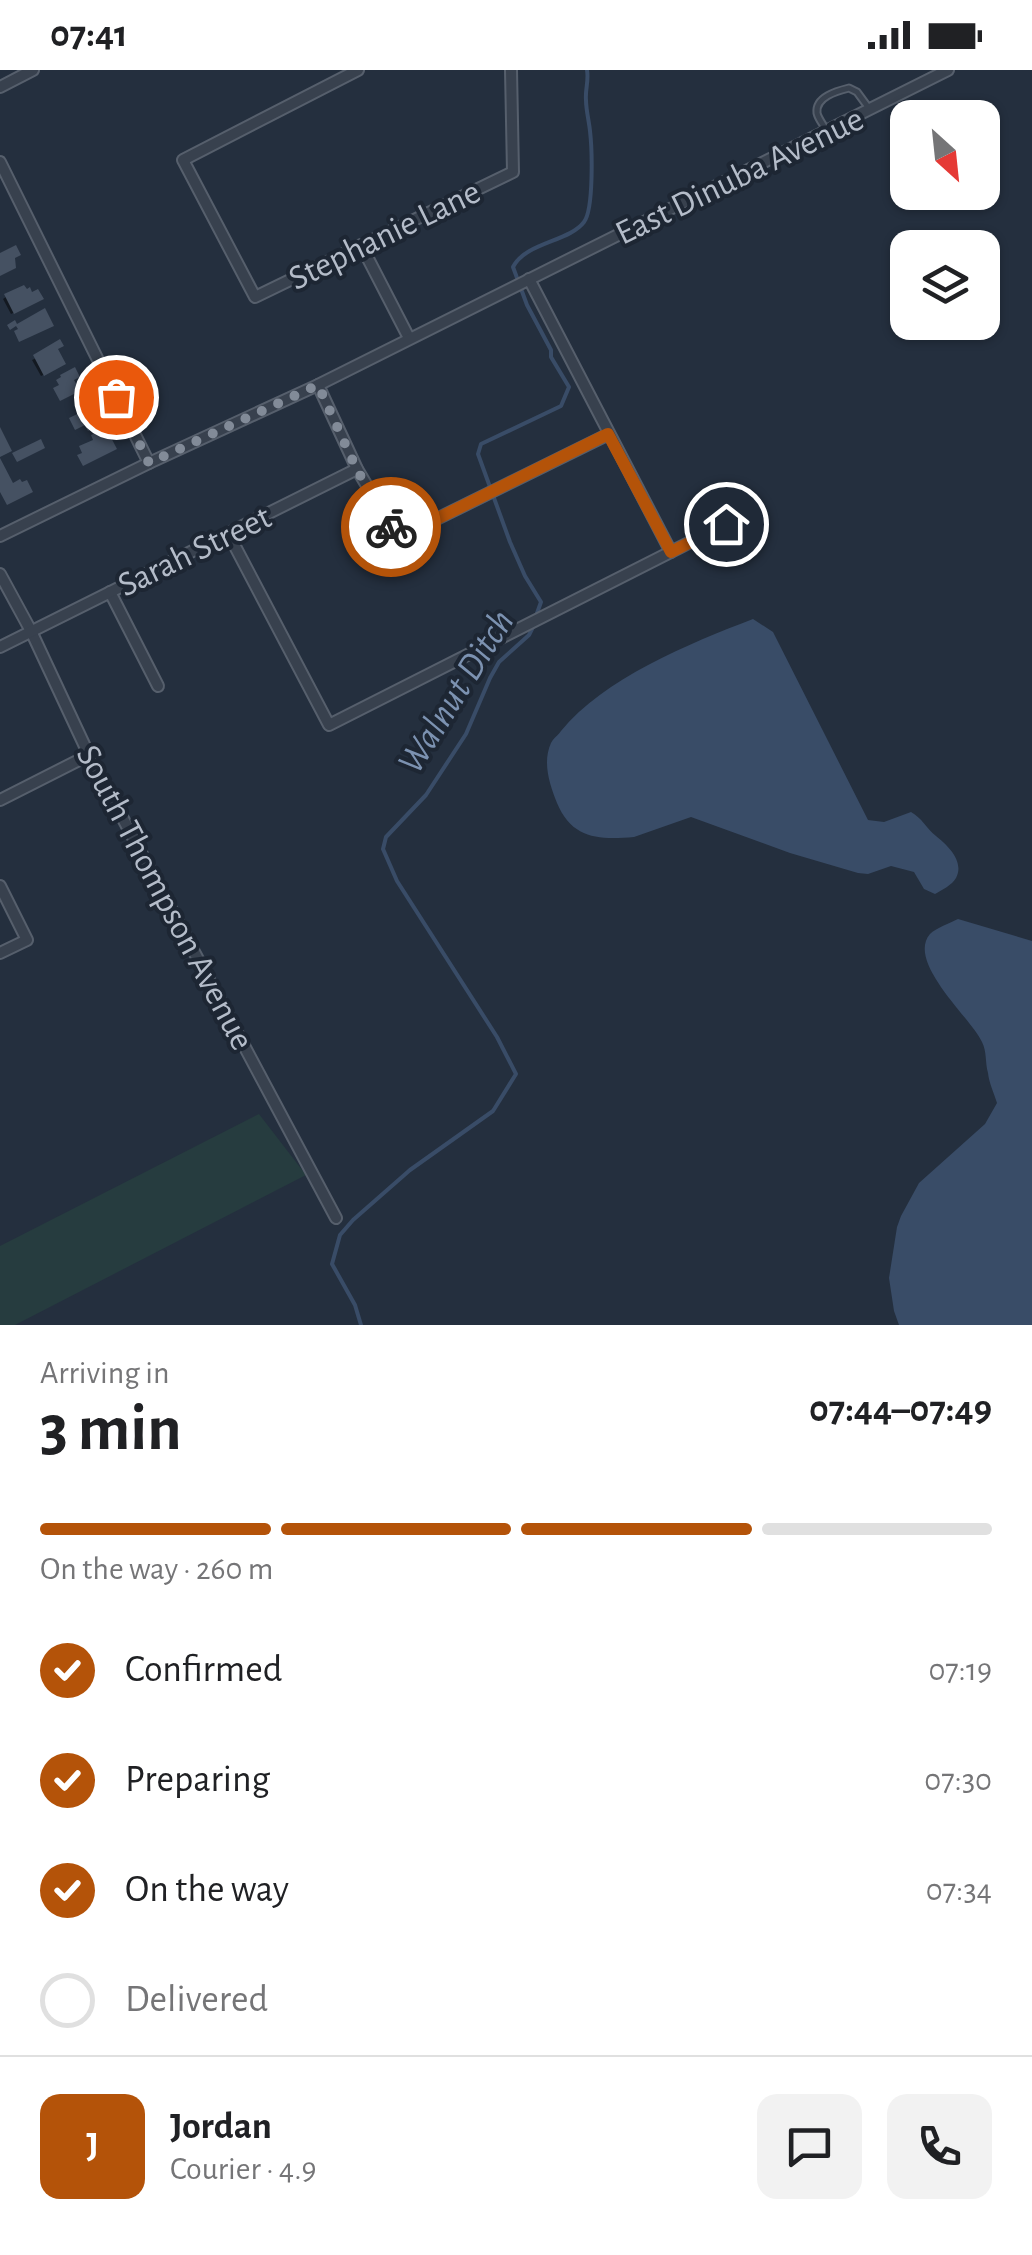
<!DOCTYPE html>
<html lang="en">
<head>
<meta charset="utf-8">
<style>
	:root { --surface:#fff; --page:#f2f2f2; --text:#202124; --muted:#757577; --line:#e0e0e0; --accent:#b45309 }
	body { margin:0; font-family:"Alegreya Sans",sans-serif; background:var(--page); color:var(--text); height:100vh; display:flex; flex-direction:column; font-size:38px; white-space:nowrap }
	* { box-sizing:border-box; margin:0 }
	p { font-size:32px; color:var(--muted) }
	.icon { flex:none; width:55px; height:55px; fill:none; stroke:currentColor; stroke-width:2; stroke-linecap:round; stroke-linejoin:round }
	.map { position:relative; height:1255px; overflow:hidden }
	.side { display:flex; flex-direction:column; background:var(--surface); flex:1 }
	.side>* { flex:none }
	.needle { width:65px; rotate:153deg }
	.tools { position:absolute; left:890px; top:30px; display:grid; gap:20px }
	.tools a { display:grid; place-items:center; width:110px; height:110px; border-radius:20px; background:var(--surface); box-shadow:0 2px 8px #0004; font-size:50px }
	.pin { position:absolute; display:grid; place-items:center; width:85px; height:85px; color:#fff; margin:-42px; border:5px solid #fff; border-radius:50%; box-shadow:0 2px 10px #0007 }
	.courier { position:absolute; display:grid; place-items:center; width:100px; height:100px; margin:-50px; border:8px solid #b45309; border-radius:50%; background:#fff; color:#222; box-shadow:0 2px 12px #0007 }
	.overview em { font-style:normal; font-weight:600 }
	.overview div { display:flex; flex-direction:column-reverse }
	.overview { display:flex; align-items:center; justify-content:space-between; height:170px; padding:0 40px }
	h1 { font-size:65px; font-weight:600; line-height:75px }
	.bar { display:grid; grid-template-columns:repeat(4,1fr); gap:15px 10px; align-content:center; height:120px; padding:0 40px }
	.bar i { height:12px; border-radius:8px; background:var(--line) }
	.bar .on { background:var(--accent) }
	.bar p { grid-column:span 4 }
	.line { display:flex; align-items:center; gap:25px; padding:0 40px; border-top:2px solid var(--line) }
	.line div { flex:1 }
	.round { display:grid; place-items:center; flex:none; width:105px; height:105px; border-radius:20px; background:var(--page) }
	ol { padding:0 40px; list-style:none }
	li { display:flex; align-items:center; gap:30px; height:110px }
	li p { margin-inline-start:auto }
	li .icon { padding:10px; border-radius:50%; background:var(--accent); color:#fff; stroke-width:4 }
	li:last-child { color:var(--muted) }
	li i { width:55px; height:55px; border:5px solid var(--line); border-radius:50% }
	.status { display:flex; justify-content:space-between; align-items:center; height:70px; padding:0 50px; background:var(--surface); direction:ltr }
	.status svg { height:28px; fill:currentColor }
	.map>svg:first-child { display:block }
	.green { fill:#263c3f }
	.water { fill:#394c67 }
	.shadow { fill:#0007 }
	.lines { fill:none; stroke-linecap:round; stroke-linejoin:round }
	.stream { stroke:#394c67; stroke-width:4 }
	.building { fill:#455162 }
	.lane-casing { stroke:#565f6c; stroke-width:9 }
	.street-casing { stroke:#565f6c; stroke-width:14 }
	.lane { stroke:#38414e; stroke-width:5 }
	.street { stroke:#38414e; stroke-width:10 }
	.done { stroke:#828b98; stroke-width:10; stroke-dasharray:0 18 }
	.route { stroke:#b45309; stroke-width:12 }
	.labels { text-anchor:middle; stroke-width:8; stroke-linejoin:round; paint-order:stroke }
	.street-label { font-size:35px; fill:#b4bcc9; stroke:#1d2633 }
	.water-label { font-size:38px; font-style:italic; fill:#7c92b1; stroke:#1d2633 }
</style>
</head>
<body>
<div class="status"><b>07:41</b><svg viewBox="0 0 49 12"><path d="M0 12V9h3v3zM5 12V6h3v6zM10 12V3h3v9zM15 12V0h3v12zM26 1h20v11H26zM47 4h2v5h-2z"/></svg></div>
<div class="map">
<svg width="1032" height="1255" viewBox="0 0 1032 1255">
	<rect width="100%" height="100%" fill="#242f3e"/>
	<path class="green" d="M259 1044 306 1105 15 1255H0V1176Z"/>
	<g class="water">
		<path d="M753 549 773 562 868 750 884 752 911 742C922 748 926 758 936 766 947 775 965 791 956 808 952 815 942 820 935 824L924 819 914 802 891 796 868 804 858 803 790 783 691 747 634 767C599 770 572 769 557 733 550 715 542 693 551 673 555 666 556 668 561 661 603 609 690 573 753 549Z"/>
		<path d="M958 849 1032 871V1255H899L894 1241 889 1208 897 1157 901 1146 919 1113 985 1054 997 1033C994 1023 989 1013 988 1003 985 992 987 982 982 972 971 948 906 892 930 864 936 858 950 853 958 849Z"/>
	</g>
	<g class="shadow">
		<path d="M31 225 38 231 11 244 3 229 6 227Z"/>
		<path d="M56 279 61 296 41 306 32 290Z"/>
	</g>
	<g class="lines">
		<g class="stream">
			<path d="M536 546 541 532 525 506 510 472 478 384 481 374 561 336 569 317 551 287V280L527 235 513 197C526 172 569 172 584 152 594 139 592 78 590 61 589 51 586 40 586 30 585 19 589 11 587 0"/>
			<path d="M361 1255 355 1235 332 1194 340 1165 353 1150 410 1100 493 1041 516 1004 497 967 397 811 383 779 386 767 426 725 466 664 490 608 499 592 529 565 534 555"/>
		</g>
	</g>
	<g class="building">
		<path d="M16 175 21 185 15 188 16 198 0 206V183Z"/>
		<path d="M24 215 27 219 30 217 32 222 38 219 44 229 14 244 4 224Z"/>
		<path d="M45 238 54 256 19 272 14 261 18 259 16 256 10 260 7 255 15 250 17 254Z"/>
		<path d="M60 269 64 276 58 279 66 294 44 306 33 285Z"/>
		<path d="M75 297 80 307 74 310 80 321 60 331 53 318 59 315 56 310 61 307 60 305Z"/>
		<path d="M92 337 103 353 88 361 85 355 75 360 69 348Z"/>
		<path d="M0 357 12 381 0 387Z"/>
		<path d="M106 358 117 379 83 396 77 385 82 383 79 376 93 370 91 365Z"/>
		<path d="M41 369 45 378 17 392 12 383Z"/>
		<path d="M0 388 13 413 20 409 22 412 27 410 33 422 7 435 0 422Z"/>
	</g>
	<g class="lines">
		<g class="lane-casing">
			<path id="lane" d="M825 58C822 53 818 48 817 43 815 27 837 21 849 18L857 22 868 37"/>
		</g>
		<g class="street-casing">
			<g id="street">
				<path d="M358 0 183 90 255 227 513 102 511 0"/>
				<path d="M0 17 33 0"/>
				<path d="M0 92 149 393"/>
				<path d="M361 175 409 268"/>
				<path d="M529 209 671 482"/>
				<path d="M318 315 357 399 398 468 609 364"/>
				<path d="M228 463 329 655 726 454"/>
				<path d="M0 466 149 393 318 315 948 0"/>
				<path d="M0 504 31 561 89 685 336 1148"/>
				<path d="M110 522 158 616"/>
				<path d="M0 577 357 399"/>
				<path d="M0 730 89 685"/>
				<path d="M0 816 27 870 0 883"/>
			</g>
		</g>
		<use href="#lane" class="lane"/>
		<use href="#street" class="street"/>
	</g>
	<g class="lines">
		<path class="done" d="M116 327 149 393 318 315 357 400 391 457"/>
		<path class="route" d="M391 457 398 468 608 364 671 482 726 454"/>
	</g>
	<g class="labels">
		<g class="street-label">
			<text transform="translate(739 105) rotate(-26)" y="12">East Dinuba Avenue</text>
			<text transform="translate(384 164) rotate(-26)" y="12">Stephanie Lane</text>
			<text transform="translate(194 480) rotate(-26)" y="12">Sarah Street</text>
			<text transform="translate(166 827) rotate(62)" y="12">South Thompson Avenue</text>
		</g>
		<g class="water-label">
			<text transform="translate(455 621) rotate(-58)" y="13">Walnut Ditch</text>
		</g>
	</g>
</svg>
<div class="tools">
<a><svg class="needle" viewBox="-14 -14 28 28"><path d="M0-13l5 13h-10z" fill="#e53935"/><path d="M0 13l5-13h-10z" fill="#757577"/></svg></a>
<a><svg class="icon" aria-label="layers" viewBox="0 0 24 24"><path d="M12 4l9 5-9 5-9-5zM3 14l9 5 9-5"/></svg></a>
</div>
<div class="pin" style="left:116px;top:327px;background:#ea580c"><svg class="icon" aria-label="bag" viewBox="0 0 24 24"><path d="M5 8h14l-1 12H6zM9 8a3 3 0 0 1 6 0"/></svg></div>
<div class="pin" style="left:726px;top:454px;background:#1f2937"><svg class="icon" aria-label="home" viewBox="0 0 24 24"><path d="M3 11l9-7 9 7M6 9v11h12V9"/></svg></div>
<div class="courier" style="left:391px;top:457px"><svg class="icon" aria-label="bike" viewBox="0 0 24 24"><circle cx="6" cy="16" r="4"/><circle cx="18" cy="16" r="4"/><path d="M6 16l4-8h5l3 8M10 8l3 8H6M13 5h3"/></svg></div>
</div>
<section class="side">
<div class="overview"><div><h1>3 min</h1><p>Arriving in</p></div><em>07:44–07:49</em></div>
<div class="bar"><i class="on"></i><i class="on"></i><i class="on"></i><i></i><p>On the way · 260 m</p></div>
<ol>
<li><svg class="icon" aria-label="check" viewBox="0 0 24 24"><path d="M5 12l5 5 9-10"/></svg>Confirmed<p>07:19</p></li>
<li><svg class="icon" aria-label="check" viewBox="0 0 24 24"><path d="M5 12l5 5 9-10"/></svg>Preparing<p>07:30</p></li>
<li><svg class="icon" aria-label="check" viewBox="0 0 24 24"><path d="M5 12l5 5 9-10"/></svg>On the way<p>07:34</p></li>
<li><i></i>Delivered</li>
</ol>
<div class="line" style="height:180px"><b class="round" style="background:var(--accent);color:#fff">J</b><div><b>Jordan</b><p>Courier · 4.9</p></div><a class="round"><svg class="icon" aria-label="chat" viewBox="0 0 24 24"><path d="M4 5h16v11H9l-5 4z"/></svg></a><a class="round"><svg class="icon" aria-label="phone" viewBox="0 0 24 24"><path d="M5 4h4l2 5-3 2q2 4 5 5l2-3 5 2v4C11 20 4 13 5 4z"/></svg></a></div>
</section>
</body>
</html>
